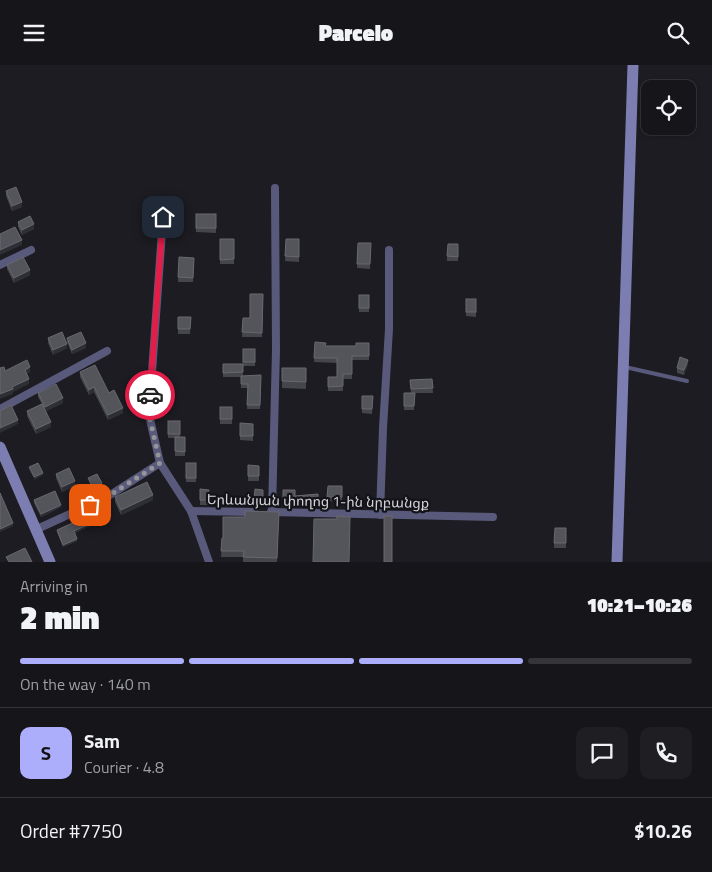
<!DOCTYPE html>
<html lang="en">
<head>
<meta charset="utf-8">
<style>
	:root { --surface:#15151a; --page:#1e1e23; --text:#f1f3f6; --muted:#9d9fa2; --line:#343439; --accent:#adaefb }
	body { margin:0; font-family:"Titillium Web","Noto Sans Armenian",sans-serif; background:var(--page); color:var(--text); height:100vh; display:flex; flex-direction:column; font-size:19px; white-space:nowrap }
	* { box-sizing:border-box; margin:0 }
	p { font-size:16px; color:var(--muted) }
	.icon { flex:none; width:28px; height:28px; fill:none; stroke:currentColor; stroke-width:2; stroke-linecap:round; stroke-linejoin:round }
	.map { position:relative; height:497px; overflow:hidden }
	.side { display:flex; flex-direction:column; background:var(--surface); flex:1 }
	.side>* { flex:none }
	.fabs { position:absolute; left:641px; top:15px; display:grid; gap:10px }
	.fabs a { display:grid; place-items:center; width:55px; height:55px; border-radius:10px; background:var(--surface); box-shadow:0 1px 4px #0004,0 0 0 1px var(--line); font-size:25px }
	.pin { position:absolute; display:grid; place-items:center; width:42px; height:42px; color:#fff; margin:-21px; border-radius:10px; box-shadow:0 2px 8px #0006 }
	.courier { position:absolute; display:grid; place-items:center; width:50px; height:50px; margin:-25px; border:4px solid #e11d48; border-radius:50%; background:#fff; color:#222; box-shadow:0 1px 6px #0007 }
	.headline em { font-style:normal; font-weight:800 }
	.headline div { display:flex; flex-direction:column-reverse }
	.headline { display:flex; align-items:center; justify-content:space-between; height:85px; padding:0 20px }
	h1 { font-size:32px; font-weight:800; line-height:38px }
	.bar { display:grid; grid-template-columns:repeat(4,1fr); gap:8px 5px; align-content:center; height:60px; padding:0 20px }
	.bar i { height:6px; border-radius:4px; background:var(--line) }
	.bar .active { background:var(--accent) }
	.bar p { grid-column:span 4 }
	.line { display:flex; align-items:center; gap:12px; padding:0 20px; border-top:1px solid var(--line) }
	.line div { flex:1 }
	.round { display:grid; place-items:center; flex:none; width:52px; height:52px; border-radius:10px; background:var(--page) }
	header { display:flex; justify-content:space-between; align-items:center; height:65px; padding:0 20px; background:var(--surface); font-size:22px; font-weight:800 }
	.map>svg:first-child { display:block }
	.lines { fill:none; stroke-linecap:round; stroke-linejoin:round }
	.lane { stroke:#595a7b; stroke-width:4 }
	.street { stroke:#595a7b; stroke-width:8 }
	.secondary { stroke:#7c7db1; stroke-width:11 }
	.wall { fill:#45454c }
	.shaded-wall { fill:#2e2e35 }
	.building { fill:#54545b; stroke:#68686f }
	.done { stroke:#949499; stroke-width:5; stroke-dasharray:0 9 }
	.route { stroke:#e11d48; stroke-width:6 }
	.labels { text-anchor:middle; stroke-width:4.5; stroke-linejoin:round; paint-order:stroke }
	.street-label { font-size:14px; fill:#d4d4d9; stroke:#131319 }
</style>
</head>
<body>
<header><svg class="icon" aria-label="menu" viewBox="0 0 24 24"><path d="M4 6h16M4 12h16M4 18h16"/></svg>Parcelo<svg class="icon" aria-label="search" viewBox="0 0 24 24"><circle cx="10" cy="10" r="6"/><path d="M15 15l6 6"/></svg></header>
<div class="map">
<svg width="712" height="497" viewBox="0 0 712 497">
	<rect width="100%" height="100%" fill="#1c1c22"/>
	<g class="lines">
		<path class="lane" d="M625 302 687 316"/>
		<g class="street">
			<path d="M163 152 149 350 160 398 191 446 209 497"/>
			<path d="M0 200 31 185"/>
			<path d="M0 344 107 286"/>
			<path d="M191 446 254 447"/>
			<path d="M271 447 493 452"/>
			<path d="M272 447 276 285 275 123"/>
			<path d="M380 450 383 363 389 264V185"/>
			<path d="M35 465 107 432 160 398"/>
		</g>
		<g class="secondary">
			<path d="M0 382 50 497"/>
			<path d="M617 497 633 0"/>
		</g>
	</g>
	<g class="wall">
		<path d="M6 126 22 142 12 146 6 131Z"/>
		<path d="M216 149V168L196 167V163Z"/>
		<path d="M18 157 34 164 22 170 18 162Z"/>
		<rect x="220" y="174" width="14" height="25"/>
		<path d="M286 174H299V197L285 196Z"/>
		<path d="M358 178H371L370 204 357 203Z"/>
		<path d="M458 179V196H447V191Z"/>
		<path d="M194 193 193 217H178V212Z"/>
		<path d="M7 200 30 210 14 218 7 204Z"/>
		<path d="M263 229 262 272H242L243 253H250Z"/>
		<rect x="359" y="230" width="10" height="17"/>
		<path d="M466 234H476V252L466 251Z"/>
		<path d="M178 252H191L190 269H178Z"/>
		<path d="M48 273 67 283 53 290 48 278Z"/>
		<path d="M67 273 86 283 72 289 67 277Z"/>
		<path d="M315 277 325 281H356L369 278V295H352V314H343V326H328V312H337V298L314 297Z"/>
		<path d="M243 284H255V301H243V311L261 310 260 344H247L248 323H241V312H223V299H243Z"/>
		<path d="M688 299 684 310 677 308V303Z"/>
		<path d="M282 303H306V324L282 323Z"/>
		<path d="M80 307 109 328 123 348 108 355 94 327 89 330 80 312Z"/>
		<path d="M432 314 433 328H415L414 345H404V328H411L410 315Z"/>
		<path d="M38 328 63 338 46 346 51 362 36 369 27 351V346L42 339 38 332Z"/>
		<path d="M373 331 372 349 362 348V344Z"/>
		<rect x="220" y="342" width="12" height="17"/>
		<path d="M168 356H180V372H185V391H175V373H168Z"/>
		<path d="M240 358 253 359V376L240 375Z"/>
		<rect x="186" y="398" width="10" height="19"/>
		<path d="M248 400 259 401V416H248Z"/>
		<path d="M56 409 75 421 62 427 56 413Z"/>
		<path d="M328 421H342V437L327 436Z"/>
		<path d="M200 424 209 425 208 440H200Z"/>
		<path d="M255 424 263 425V440H254Z"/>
		<path d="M283 425 295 431 318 436V440L283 442Z"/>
		<path d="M115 432 153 435 121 450 115 437Z"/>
		<path d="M34 435 61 442 41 452 34 438Z"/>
		<path d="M279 447 277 497H243V492H221L222 473H223L245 452Z"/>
		<path d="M77 452 96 458 75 468 77 476 63 482 57 467V465L78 455Z"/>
		<path d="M566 463V483H554V478Z"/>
	</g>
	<g class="shaded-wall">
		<path d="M22 137V142L12 146V141Z"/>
		<path d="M34 159V164L22 170V165Z"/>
		<path d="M22 175V180L0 190V185Z"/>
		<path d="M30 205V210L14 218V213Z"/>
		<path d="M86 278V283L72 289V285Z"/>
		<path d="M67 279V283L53 290V285Z"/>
		<path d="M688 295V299L684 310V305Z"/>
		<path d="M30 302V307L25 310V305Z"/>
		<path d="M29 314V319L13 327V329L0 334V329Z"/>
		<path d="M94 322V327L89 330V325Z"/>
		<path d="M63 333V338L45 347V342Z"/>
		<path d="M123 343V348L108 355V350Z"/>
		<path d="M18 355V359L0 368V363Z"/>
		<path d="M51 357V362L36 369V364Z"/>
		<path d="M43 408V410L34 415V412Z"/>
		<path d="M75 416V421L62 427V422Z"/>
		<path d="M102 418V421L93 425V423Z"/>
		<path d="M153 430V435L121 450V445Z"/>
		<path d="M61 440V442L41 452V449Z"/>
		<path d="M96 456V458L74 468V466Z"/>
		<path d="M13 458V461L0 467V464Z"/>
		<path d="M77 474V476L63 482V480Z"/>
	</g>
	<g class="building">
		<path d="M16 122 22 137 12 141 6 126Z"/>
		<rect x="196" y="149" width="20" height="14"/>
		<path d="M30 151 34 159 22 165 18 157Z"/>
		<path d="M15 162 22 175 0 185V169Z"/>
		<path d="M220 174H234V194L220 195Z"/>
		<path d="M286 174H299V192L285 191Z"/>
		<path d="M358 178H371L370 199H357Z"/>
		<path d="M448 179H458V192L447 191Z"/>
		<path d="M23 192 30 205 14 213 7 200Z"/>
		<path d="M179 192 194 193 193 213 178 212Z"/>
		<path d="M250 229H263L262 268 242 267 243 253H250Z"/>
		<rect x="359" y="230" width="10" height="13"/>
		<rect x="466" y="234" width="10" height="13"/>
		<path d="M178 252H191L190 264H178Z"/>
		<path d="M62 267 67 279 53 285 48 273Z"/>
		<path d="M81 267 86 278 72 285 67 273Z"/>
		<path d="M315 277 326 278 325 281H356V278H369V291H352V309H343V321L328 322V312H337V293H314Z"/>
		<rect x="243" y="284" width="12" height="13"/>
		<path d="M680 292 688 295 684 305 677 303Z"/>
		<path d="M27 295 30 302 25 305 29 314 12 322 13 324 0 329V303L4 302 5 306Z"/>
		<path d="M223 299H243V307L223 308Z"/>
		<path d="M95 300 109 328 114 325 123 343 108 350 94 322 89 325 80 307Z"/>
		<path d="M282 303H306V317L282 316Z"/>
		<path d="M261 310 260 340H247L248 319H241V311Z"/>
		<path d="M432 314 433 323 411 324 410 315Z"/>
		<path d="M56 319 63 333 45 342 38 328Z"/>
		<path d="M404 328H415L414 341H404Z"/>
		<path d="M362 331H373L372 344H362Z"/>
		<path d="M42 339 51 357 36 364 27 346Z"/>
		<path d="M11 340 18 355 0 363V346Z"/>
		<rect x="220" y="342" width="12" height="12"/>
		<rect x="168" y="356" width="12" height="13"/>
		<path d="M240 358 253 359V371H240Z"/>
		<path d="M175 372H185V387L175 386Z"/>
		<path d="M38 398 43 408 34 412 29 402Z"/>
		<rect x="186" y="398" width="10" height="15"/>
		<path d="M248 400 259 401V411H248Z"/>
		<path d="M69 403 75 416 62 422 56 409Z"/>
		<path d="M97 409 102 418 93 423 88 413Z"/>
		<path d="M147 417 153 430 121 445 115 432Z"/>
		<path d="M328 421H342V432H327Z"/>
		<path d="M200 424 209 425 208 435H200Z"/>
		<path d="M255 424 263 425V435H254Z"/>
		<path d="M283 425H295V431L318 429V436L283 438Z"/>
		<path d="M55 426 61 440 41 449 34 435Z"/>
		<path d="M0 428 13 458 0 464Z"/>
		<path d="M91 445 96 456 74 466 77 474 63 480 57 465 79 455 77 452Z"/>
		<path d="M245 446 279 447 277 493 243 492 244 486H221L222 473H223V452H245Z"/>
		<path d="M337 451 350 452 349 497H313L314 454H337Z"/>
		<rect x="384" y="451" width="8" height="46"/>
		<path d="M555 463H566V478H554Z"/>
		<path d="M25 483 32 497H9L6 492Z"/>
	</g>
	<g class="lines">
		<path class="done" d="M90 440 107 432 160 398 149 350 150 330"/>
		<path class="route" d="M150 330 163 152"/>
	</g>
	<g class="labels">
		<g class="street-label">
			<text transform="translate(318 436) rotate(1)" y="5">Երևանյան փողոց 1-ին նրբանցք</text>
		</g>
	</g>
</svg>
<div class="fabs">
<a><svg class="icon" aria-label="locate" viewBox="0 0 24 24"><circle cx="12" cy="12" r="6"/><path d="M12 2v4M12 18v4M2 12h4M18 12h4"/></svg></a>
</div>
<div class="pin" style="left:90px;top:440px;background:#ea580c"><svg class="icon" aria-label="bag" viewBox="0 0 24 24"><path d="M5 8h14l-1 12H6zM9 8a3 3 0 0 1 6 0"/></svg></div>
<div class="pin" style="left:163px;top:152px;background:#1f2937"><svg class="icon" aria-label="home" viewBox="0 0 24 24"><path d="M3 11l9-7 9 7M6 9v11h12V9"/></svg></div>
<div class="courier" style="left:150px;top:330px"><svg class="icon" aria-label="car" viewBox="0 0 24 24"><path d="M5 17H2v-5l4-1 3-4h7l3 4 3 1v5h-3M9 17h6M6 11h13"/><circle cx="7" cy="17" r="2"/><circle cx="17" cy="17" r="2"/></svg></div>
</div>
<section class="side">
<div class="headline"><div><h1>2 min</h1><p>Arriving in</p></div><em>10:21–10:26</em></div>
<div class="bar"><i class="active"></i><i class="active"></i><i class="active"></i><i></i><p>On the way · 140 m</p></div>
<div class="line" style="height:90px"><b class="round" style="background:var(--accent);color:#111">S</b><div><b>Sam</b><p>Courier · 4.8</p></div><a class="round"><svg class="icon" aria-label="chat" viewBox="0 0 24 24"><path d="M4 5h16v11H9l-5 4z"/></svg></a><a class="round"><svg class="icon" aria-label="phone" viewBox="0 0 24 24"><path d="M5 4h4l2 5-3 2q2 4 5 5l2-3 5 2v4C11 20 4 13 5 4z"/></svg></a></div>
<div class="line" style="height:65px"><div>Order #7750</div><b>$10.26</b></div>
</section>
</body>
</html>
